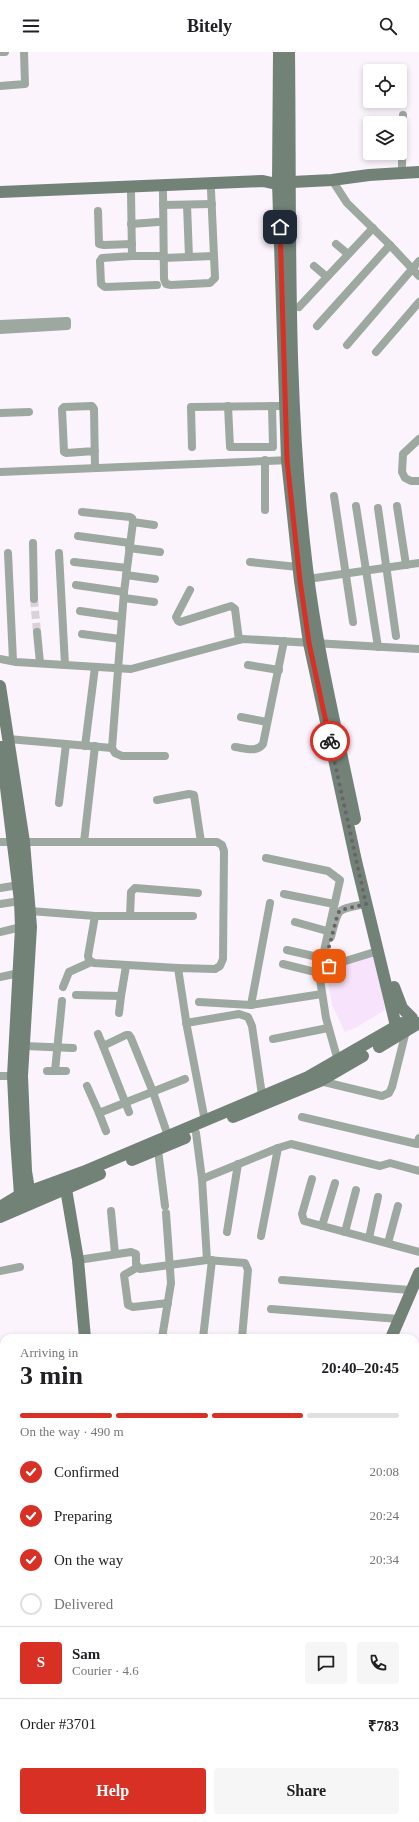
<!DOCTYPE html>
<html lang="en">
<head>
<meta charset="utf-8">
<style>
	:root { --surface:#fff; --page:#f6f6f6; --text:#202124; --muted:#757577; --line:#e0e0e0; --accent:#d93025 }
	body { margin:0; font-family:"Times New Roman",serif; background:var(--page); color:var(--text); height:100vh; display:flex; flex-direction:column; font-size:15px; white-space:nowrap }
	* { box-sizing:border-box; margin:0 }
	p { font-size:13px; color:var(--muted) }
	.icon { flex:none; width:22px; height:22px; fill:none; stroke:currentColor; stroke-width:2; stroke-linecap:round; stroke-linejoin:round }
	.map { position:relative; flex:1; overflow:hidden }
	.side { position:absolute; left:0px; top:1282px; width:419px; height:488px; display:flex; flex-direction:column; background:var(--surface); border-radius:12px 12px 0 0; box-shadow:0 2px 6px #0003 }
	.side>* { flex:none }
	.controls { position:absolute; left:363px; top:12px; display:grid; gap:8px }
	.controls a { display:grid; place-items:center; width:44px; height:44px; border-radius:4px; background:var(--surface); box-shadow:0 2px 6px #0003; font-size:20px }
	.pin { position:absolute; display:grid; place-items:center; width:34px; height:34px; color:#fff; margin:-17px; border-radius:8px; box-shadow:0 2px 6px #0006 }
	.courier { position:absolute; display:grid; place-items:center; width:40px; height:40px; margin:-20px; border:3px solid #d93025; border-radius:50%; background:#fff; color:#222; box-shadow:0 1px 5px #0007 }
	.overview em { font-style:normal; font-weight:700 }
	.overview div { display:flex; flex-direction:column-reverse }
	.overview { display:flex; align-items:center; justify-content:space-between; height:68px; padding:0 20px }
	h1 { font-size:26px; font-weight:700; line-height:30px }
	.bar { display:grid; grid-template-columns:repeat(4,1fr); gap:6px 4px; align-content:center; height:48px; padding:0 20px }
	.bar i { height:5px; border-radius:3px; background:var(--line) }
	.bar .selected { background:var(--accent) }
	.bar p { grid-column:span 4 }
	.line { display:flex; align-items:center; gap:10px; padding:0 20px; border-top:1px solid var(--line) }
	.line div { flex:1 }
	.round { display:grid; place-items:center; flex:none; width:42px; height:42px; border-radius:4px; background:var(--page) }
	ol { padding:0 20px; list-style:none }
	li { display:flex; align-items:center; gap:12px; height:44px }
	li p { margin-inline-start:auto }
	li .icon { padding:4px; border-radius:50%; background:var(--accent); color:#fff; stroke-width:4 }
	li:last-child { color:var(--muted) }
	li i { width:22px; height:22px; border:2px solid var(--line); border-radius:50% }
	.action { display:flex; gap:8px; margin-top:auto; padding:8px 20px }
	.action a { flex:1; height:46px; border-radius:4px; background:var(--accent); color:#fff; font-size:16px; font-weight:700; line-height:46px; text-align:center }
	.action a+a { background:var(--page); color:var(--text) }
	header { display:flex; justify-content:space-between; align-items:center; height:52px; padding:0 20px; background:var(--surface); font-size:18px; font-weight:700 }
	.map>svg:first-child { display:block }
	.built { fill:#f7e4fc }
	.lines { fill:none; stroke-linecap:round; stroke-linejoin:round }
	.street-tunnel { stroke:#dad2db; stroke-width:8; stroke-dasharray:8 4; stroke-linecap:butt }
	.street { stroke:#9da8a0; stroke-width:8 }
	.secondary { stroke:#728277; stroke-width:12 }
	.done { stroke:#69626a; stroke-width:4; stroke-dasharray:0 7.2 }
	.route { stroke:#d93025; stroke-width:5 }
</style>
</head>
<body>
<header><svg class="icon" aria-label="menu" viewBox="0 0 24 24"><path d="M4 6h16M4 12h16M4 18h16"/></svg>Bitely<svg class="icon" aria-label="search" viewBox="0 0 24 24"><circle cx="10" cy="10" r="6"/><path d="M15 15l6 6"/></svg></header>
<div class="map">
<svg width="419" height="1770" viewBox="0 0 419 1770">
	<rect width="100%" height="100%" fill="#fcf4fd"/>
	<path class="built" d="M376 904 385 958 357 975 345 980 332 953 327 924 333 908Z"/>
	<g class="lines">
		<path class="street-tunnel" d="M34 547 37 580"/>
		<g class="street">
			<path d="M0 0H5"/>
			<path d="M0 34 25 32 24 0"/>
			<path d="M402 114 403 63"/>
			<path d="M332 128 347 151 390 193 419 224"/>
			<path d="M131 140 132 204 102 206 100 209 101 232 105 235 157 233"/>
			<path d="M163 140 164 227 166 232 171 233 210 231 215 226 211 138"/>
			<path d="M163 153 212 152"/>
			<path d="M187 153 189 205"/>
			<path d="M98 159 99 192 104 193 132 192"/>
			<path d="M131 172 158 170"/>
			<path d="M336 192 348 202"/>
			<path d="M132 204H159"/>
			<path d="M163 206 214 204"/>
			<path d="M314 214 327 225"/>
			<path d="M299 255 373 176"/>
			<path d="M0 272 67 269V274L0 278"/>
			<path d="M317 274 390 193"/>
			<path d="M347 293 419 209"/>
			<path d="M376 300 419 250"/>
			<path d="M228 354 230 395H273L272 354"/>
			<path d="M0 361 29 360"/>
			<path d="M419 387 403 402 402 420 405 426 411 429H419"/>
			<path d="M192 395 191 355 285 354"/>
			<path d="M95 399 66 401 64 400 62 357 64 355 92 354 94 357 95 416"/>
			<path d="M265 408V458"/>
			<path d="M0 420 291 408"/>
			<path d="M334 444 353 570"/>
			<path d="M356 454 378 595"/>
			<path d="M397 454 406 513"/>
			<path d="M378 456 396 584"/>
			<path d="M133 470 154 473"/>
			<path d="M78 484 130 491"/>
			<path d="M33 491 34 547"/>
			<path d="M129 496 160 500"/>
			<path d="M8 501 13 609"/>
			<path d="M59 501 65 613"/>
			<path d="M74 510 127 516"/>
			<path d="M250 510 298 515"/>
			<path d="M126 523 155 527"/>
			<path d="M308 527 419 511"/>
			<path d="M76 533 124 540"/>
			<path d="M190 538 176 565 178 569 180 570 231 554 235 557 239 588"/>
			<path d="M124 546 154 550"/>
			<path d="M80 559 122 565"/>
			<path d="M37 580 40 611"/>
			<path d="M82 582 120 587"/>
			<path d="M0 607 16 610 131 617 243 587 419 597"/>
			<path d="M248 613 279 618"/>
			<path d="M241 665 267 670"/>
			<path d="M8 687 66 692"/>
			<path d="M85 694 95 615"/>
			<path d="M235 695C244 696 257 701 263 692L284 589"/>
			<path d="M112 696 115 701 122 704H165"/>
			<path d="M157 748 189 742 194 743 201 790"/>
			<path d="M59 751 66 692 112 696 124 540 133 470 132 466 130 465 82 460"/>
			<path d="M0 790H217L222 793 224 799 223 907 220 914 215 917 178 916 187 975 205 1069"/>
			<path d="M84 790 95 694"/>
			<path d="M266 806 328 819 340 828 319 921 326 966 338 1009"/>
			<path d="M0 836 19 833"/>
			<path d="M284 842 334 852"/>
			<path d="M0 852 20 849"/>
			<path d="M30 859 95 864 88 904 89 908 94 911 178 916"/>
			<path d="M95 864H193"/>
			<path d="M130 864 131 840 135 836 198 841"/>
			<path d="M295 870 327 879"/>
			<path d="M0 880 21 875"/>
			<path d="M331 885C339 855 335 858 366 852"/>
			<path d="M287 898 322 906"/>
			<path d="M326 904 325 910 329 914 378 899"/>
			<path d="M283 912 319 921"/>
			<path d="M0 925 19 921"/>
			<path d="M63 935 69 920 91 910"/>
			<path d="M76 943 121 944 126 914"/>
			<path d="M199 950 251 953 322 942"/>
			<path d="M251 953 270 851"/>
			<path d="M119 961 121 944"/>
			<path d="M186 971 239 962 248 965 252 974 262 1043"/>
			<path d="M98 982 103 994"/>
			<path d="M273 987 328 976"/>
			<path d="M24 994 73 996"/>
			<path d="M47 1019H66"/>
			<path d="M55 1019 62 949"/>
			<path d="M0 1024H13"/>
			<path d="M320 1029 382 1044 389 1041 392 1035 406 979"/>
			<path d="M87 1034 99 1061 185 1027"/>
			<path d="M129 1060 103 994 126 983H129L131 986 153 1040 168 1084"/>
			<path d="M99 1061 106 1079"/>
			<path d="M302 1065 417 1092 419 1086"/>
			<path d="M196 1081 202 1127 207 1208 245 1211 248 1218 242 1286"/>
			<path d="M158 1098 165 1154"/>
			<path d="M202 1127 278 1096 291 1092 380 1114 390 1111 419 1119"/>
			<path d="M312 1127 302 1162 304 1169 419 1200"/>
			<path d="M111 1159 115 1202"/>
			<path d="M322 1174 335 1131"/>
			<path d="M227 1180 238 1112"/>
			<path d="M345 1180 356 1138"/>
			<path d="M261 1184 278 1096"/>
			<path d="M369 1186 378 1145"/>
			<path d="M388 1191 398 1154"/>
			<path d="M78 1208 131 1200 136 1202V1212L140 1217 207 1208"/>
			<path d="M138 1215 124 1223 128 1253 133 1255 168 1251"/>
			<path d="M0 1219 20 1215"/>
			<path d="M282 1228 410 1238"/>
			<path d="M271 1257 399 1267"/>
			<path d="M162 1286 171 1231 166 1161"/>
			<path d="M203 1286 212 1208"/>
			<path d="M415 1330 419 1328"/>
			<path d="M415 1386 419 1385"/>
			<path d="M415 1416 419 1415"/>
			<path d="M415 1447 419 1446"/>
			<path d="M0 1467 4 1468"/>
			<path d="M415 1479 419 1477"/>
			<path d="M0 1508 4 1509"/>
			<path d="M0 1562H4"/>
			<path d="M415 1578H419"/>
			<path d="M0 1584H4"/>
			<path d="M2 1607 4 1651"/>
			<path d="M415 1629H419"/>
			<path d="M415 1686H419"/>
			<path d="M0 1704H4"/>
			<path d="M415 1717H419"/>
			<path d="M0 1723 4 1724"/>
			<path d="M95 1770 96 1766"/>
			<path d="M127 1770V1766"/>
			<path d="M143 1770 144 1766"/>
			<path d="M168 1770V1766"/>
			<path d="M193 1770 194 1766"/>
			<path d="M270 1770 271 1766"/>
			<path d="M297 1770V1766"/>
			<path d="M324 1770V1766"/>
		</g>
		<g class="secondary">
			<path d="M279 0 278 131 287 408 300 529 309 591 356 809 396 974"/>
			<path d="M289 0C291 172 286 345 307 516 317 600 338 684 355 767"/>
			<path d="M0 140 263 129 272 131 332 128 369 123 419 120"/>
			<path d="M0 634 24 790 31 875 22 1024 26 1119 31 1150"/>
			<path d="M1 695 20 849 21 875 13 1024 16 1087 20 1143 22 1154"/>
			<path d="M394 935 402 956 412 966"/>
			<path d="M379 995 419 971"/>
			<path d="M233 1065 320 1029 363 1004"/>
			<path d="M132 1108 185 1086"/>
			<path d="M66 1137 78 1208 85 1286"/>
			<path d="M0 1155 20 1143 83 1120 308 1025 402 971"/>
			<path d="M0 1165 100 1122"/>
			<path d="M391 1286 419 1221"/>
			<path d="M0 1402 4 1403"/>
			<path d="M0 1758H4"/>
			<path d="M353 1766 354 1770"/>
		</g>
	</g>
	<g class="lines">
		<path class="done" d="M329 914 325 910 338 861 341 858 366 852 330 689"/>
		<path class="route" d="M280 175 287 408 300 529 309 591 330 689"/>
	</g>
</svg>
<div class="controls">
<a><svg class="icon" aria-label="locate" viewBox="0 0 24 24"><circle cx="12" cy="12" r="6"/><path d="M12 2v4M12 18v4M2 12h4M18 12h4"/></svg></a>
<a><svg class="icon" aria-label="layers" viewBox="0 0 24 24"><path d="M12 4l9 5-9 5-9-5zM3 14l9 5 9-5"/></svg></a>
</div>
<div class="pin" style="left:329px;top:914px;background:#ea580c"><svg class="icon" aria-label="bag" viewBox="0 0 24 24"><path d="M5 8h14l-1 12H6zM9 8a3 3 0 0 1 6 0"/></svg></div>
<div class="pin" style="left:280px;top:175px;background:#1f2937"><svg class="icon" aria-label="home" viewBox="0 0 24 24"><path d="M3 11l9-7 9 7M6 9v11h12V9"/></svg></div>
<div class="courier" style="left:330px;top:689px"><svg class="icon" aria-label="bike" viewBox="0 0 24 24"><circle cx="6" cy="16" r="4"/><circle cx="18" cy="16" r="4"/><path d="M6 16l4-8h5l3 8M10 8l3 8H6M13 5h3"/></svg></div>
<section class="side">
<div class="overview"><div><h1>3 min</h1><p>Arriving in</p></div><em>20:40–20:45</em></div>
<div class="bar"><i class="selected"></i><i class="selected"></i><i class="selected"></i><i></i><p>On the way · 490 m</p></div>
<ol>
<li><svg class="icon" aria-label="check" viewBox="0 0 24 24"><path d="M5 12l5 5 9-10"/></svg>Confirmed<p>20:08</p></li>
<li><svg class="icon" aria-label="check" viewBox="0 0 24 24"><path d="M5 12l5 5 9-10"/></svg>Preparing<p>20:24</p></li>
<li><svg class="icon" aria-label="check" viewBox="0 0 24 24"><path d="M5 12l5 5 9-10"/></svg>On the way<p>20:34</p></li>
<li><i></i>Delivered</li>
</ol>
<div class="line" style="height:72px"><b class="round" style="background:var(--accent);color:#fff">S</b><div><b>Sam</b><p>Courier · 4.6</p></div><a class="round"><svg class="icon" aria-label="chat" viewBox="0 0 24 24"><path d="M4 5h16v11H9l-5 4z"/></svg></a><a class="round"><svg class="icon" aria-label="phone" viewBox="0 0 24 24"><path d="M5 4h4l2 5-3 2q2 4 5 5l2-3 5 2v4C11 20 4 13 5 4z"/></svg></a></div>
<div class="line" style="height:52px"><div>Order #3701</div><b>₹783</b></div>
<div class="action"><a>Help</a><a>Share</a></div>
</section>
</div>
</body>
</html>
